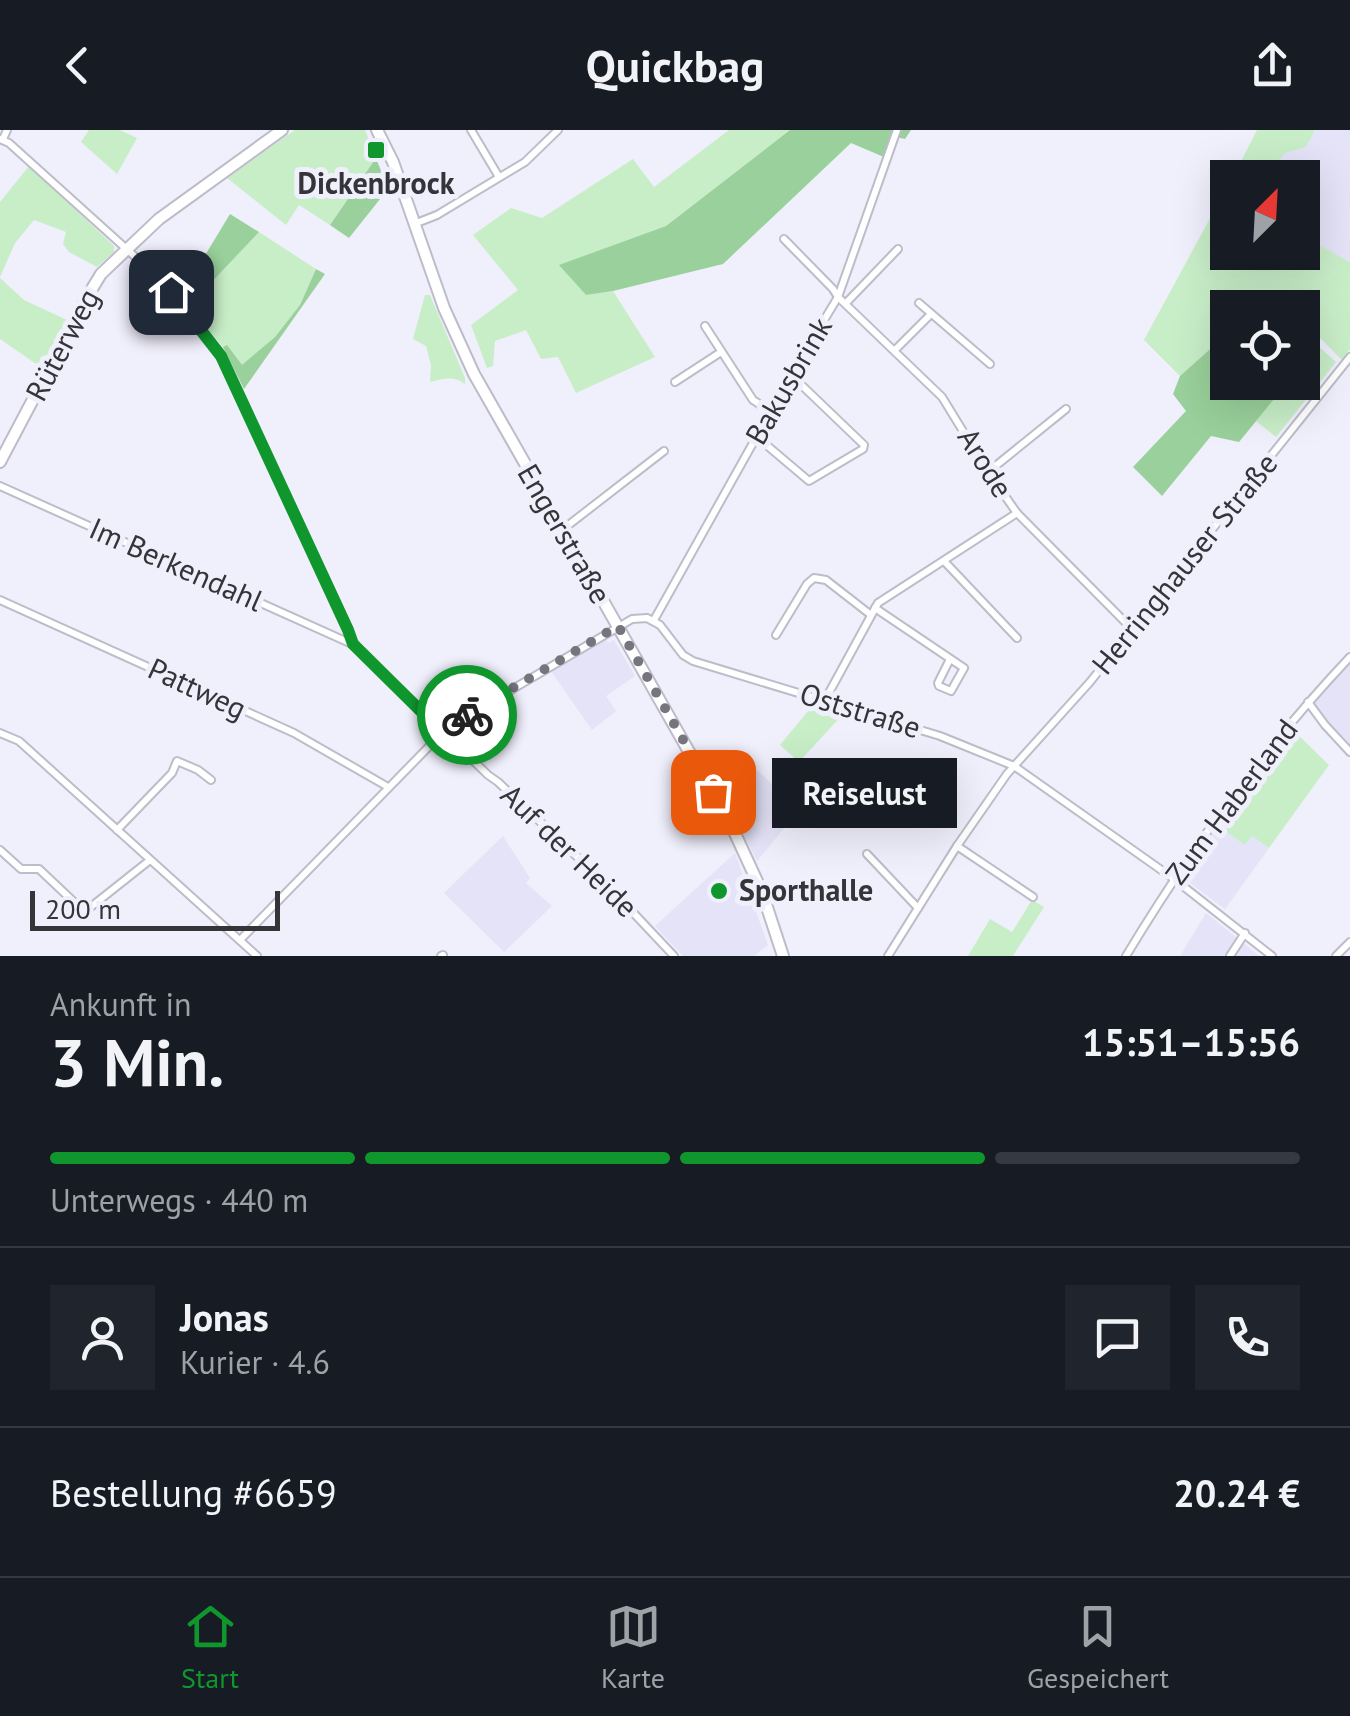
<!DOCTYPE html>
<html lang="de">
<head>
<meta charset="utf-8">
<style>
	:root { --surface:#171b24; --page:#20242c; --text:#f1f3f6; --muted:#9ea1a6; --line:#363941; --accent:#0f972d }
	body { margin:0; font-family:"PT Sans",sans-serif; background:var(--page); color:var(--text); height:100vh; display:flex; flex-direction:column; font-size:38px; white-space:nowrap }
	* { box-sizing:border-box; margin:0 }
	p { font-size:32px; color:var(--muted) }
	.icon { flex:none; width:55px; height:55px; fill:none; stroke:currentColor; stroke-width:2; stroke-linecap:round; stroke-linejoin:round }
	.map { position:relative; height:826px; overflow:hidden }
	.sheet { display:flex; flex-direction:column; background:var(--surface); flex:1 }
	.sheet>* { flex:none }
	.needle { width:65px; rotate:24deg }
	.buttons { position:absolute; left:1210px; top:30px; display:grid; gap:20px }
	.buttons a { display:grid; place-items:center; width:110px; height:110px; border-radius:0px; background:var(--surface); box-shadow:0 10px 40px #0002; font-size:50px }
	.scale { position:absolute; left:30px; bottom:25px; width:250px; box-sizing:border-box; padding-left:10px; border:5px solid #343439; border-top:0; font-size:28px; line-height:35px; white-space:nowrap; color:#343439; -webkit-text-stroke:8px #f0effc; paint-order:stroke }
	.pin { position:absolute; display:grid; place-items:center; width:85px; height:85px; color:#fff; margin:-42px; border-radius:20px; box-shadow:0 5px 15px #0006 }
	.courier { position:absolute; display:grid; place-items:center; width:100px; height:100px; margin:-50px; border:8px solid #0f972d; border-radius:50%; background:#fff; color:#222; box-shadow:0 2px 12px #0007 }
	.bubble { position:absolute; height:70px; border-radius:0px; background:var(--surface); box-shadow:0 10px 40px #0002; font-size:32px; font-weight:700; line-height:70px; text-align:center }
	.headline em { font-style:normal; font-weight:700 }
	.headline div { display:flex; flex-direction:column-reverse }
	.headline { display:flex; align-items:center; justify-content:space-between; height:170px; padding:0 50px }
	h1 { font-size:65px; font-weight:700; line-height:75px }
	.bar { display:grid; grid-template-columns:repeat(4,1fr); gap:15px 10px; align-content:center; height:120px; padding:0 50px }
	.bar i { height:12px; border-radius:8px; background:var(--line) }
	.bar .selected { background:var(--accent) }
	.bar p { grid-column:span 4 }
	.line { display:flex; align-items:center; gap:25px; padding:0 50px; border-top:2px solid var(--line) }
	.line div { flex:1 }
	.round { display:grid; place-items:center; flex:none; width:105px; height:105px; border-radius:0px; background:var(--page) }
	header { display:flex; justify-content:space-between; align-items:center; height:130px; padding:0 50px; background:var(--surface); font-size:45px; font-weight:700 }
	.tabs { display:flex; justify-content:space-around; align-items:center; height:140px; border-top:2px solid var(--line); background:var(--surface); font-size:28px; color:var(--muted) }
	.tabs a { display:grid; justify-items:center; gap:5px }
	.tabs .selected { color:var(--accent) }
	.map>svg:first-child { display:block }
	.built { fill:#e4e3f7 }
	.green { fill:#c8eec8 }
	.forest { fill:#99d09b }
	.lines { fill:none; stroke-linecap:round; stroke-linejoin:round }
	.street-casing { stroke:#bdbcc9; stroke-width:10 }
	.secondary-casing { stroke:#bdbcc9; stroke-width:14 }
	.street { stroke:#fff; stroke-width:6 }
	.secondary { stroke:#fff; stroke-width:10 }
	.done { stroke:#76757d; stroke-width:10; stroke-dasharray:0 18 }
	.route { stroke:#0f972d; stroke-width:12 }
	.poi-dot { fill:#0f972d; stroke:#f0effc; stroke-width:4 }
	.labels { text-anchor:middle; stroke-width:10; stroke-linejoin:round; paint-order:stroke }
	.poi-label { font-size:30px; font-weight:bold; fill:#343439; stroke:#f0effc }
	.street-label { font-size:30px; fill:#343439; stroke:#f0effc }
</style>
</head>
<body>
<header><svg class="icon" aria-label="back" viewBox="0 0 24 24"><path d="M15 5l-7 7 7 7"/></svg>Quickbag<svg class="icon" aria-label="share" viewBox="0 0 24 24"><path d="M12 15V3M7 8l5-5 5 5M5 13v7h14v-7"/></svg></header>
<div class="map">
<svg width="1350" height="826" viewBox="0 0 1350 826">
	<rect width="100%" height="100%" fill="#f0effc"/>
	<g class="built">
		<path d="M1315 0H1350V132L1303 107 1308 96 1303 92 1302 48H1266L1285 23 1306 17Z"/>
		<path d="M606 509 608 513 614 510 635 546 606 566 616 581 592 600 551 541Z"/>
		<path d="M1350 531V615L1321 585 1313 572Z"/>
		<path d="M757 640 799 680 757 731 728 673Z"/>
		<path d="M1218 696 1244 714 1252 706 1269 718 1225 779 1186 750 1187 737Z"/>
		<path d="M503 706 530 748 526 753 552 776 504 822 444 763Z"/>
		<path d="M735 723 768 815 754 826H683L655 796Z"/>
		<path d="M1206 783 1259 826H1180Z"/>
	</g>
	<g class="green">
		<path d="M89 0H120L137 8 117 44 81 12Z"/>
		<path d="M295 0H365L376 28 330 95 299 75 286 95 227 48Z"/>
		<path d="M729 0H790L666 96 560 135 586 165 613 161 655 227 576 263 558 227 541 229 526 200 495 211 493 236 487 238 471 195 518 160 473 105 511 78 542 88 633 29 654 57Z"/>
		<path d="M1257 0H1315L1306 17 1285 23 1266 47H1233Z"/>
		<path d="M29 36 114 116V122L97 137 69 122 63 114 66 102 34 90 15 113 0 147V72Z"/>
		<path d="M1227 57 1228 122H1302L1303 92 1308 95 1304 107 1350 132V219L1342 230 1303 191 1302 178 1288 177 1273 164 1258 177 1228 178 1227 204 1180 246 1144 210Z"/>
		<path d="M259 102 316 139 300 175 275 207 242 236 227 216 223 217 189 176Z"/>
		<path d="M0 148 24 170 67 190 42 238 0 209Z"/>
		<path d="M425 165H430L465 248V254C454 245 443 249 430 252L431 235 426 216 413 209Z"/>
		<path d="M1317 215 1336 232 1276 307 1256 291 1287 253 1302 252 1303 234Z"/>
		<path d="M814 574 844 583 799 632 780 615Z"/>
		<path d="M1292 599 1329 635 1269 718 1252 706 1245 715 1218 696Z"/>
		<path d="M1032 770 1044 777 1013 826H968L990 789 1012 802Z"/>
	</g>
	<g class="forest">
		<path d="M790 0H911L905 9 892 6 884 27 851 13 723 134 613 161 586 165 559 135 666 96Z"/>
		<path d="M376 28 388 59 349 108 330 95Z"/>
		<path d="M230 84 259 102 189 176 172 156 204 127Z"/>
		<path d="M316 139 325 144 244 259 223 217 227 215 242 235 275 207 300 175Z"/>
		<path d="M1227 204 1228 252 1287 253 1239 312 1211 306 1162 366 1133 337 1186 281 1173 264 1180 246Z"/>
	</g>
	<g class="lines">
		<g class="street-casing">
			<g id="street">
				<path d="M471 0 499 47"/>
				<path d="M0 9 9 13 152 142C178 168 200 196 221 227L349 500 353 514 488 645 498 652 609 757 674 826"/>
				<path d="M3 9 7 0"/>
				<path d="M414 94 437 85 525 32 558 0"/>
				<path d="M784 109 833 159 838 167 942 267 988 342 1017 383 1132 499"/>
				<path d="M846 173 898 119"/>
				<path d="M919 173 990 234"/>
				<path d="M705 196 753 270 770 281"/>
				<path d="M895 220 931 184"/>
				<path d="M675 252 721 222"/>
				<path d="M757 307 809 351 863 319 864 315 791 245"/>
				<path d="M988 342 1066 279"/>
				<path d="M0 356 352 514"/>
				<path d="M562 400 664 321"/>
				<path d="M944 431 1017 508"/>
				<path d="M0 470 294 603 388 657"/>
				<path d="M875 478 964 538 951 561 939 556 938 553 950 529"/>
				<path d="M654 490 791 245 838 167 897 0"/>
				<path d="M776 505 807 454 814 448 826 450 871 485"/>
				<path d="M825 570 878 473 1017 383"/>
				<path d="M1308 572 1325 595 1350 622"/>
				<path d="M0 603 19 611 257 826"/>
				<path d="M117 700 172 643 177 631 198 640 211 650"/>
				<path d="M957 716 1033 767"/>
				<path d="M0 720 21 739H39L75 773 85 778 92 776 150 730"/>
				<path d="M867 724 918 778"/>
				<path d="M240 810 448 597 632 489 647 488 660 495 683 525 693 531 940 606 1014 636 1174 749 1272 826"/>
				<path d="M441 826 443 825"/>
				<path d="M888 826 957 716 1007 644 1090 552 1350 227"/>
				<path d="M1126 826C1190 720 1265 617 1350 527"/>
				<path d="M1230 826 1245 803"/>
				<path d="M1336 826 1350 812"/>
			</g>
		</g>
		<g class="secondary-casing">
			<g id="secondary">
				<path d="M377 0 393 32 444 178 474 244 733 699 762 762 783 826"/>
				<path d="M0 332 87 167 101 144 159 89 282 0"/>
			</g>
		</g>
		<use href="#street" class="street"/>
		<use href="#secondary" class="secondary"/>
	</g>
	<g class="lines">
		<path class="done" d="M467 585 618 496 713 662"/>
		<path class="route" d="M171 162 221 226 348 500 353 514 442 602 467 585"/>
	</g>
	<g class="poi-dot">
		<rect x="366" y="10" width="20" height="20" rx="5"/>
		<circle cx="719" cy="761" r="10"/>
	</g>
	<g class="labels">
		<g class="poi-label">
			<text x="376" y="64">Dickenbrock</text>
			<text x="739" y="771" text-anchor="start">Sporthalle</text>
		</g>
		<g class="street-label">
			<text transform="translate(63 215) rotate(-62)" y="10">Rüterweg</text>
			<text transform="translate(789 251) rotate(-60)" y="10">Bakusbrink</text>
			<text transform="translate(985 333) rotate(58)" y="10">Arode</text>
			<text transform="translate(564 404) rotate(60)" y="10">Engerstraße</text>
			<text transform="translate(1185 434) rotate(-51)" y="10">Herringhauser Straße</text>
			<text transform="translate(176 435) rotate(24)" y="10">Im Berkendahl</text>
			<text transform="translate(197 559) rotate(25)" y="10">Pattweg</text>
			<text transform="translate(860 581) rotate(17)" y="10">Oststraße</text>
			<text transform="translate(1232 672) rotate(-53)" y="10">Zum Haberland</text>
			<text transform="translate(569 721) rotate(44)" y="10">Auf der Heide</text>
		</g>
	</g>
</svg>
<div class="buttons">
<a><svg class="needle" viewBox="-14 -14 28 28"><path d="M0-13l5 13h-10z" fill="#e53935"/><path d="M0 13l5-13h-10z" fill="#9ea1a6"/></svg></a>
<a><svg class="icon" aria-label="locate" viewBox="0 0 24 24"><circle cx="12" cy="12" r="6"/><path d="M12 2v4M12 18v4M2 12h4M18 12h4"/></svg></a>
</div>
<div class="scale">200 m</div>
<div class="pin" style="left:713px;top:662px;background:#ea580c"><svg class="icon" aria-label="bag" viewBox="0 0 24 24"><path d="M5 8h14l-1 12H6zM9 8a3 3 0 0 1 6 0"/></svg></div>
<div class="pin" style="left:171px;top:162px;background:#1f2937"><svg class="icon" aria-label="home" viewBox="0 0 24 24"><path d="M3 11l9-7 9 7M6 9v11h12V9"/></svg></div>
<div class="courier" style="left:467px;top:585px"><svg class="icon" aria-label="bike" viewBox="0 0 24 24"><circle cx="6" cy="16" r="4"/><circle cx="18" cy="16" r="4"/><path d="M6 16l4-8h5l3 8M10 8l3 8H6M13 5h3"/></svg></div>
<div class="bubble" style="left:772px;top:628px;width:185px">Reiselust</div>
</div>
<section class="sheet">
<div class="headline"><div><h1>3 Min.</h1><p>Ankunft in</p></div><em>15:51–15:56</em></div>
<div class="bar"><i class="selected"></i><i class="selected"></i><i class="selected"></i><i></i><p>Unterwegs · 440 m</p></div>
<div class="line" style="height:180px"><a class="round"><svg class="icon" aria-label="person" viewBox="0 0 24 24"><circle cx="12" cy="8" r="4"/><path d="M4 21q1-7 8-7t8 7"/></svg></a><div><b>Jonas</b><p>Kurier · 4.6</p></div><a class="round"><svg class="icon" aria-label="chat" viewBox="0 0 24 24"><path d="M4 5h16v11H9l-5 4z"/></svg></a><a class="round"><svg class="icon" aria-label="phone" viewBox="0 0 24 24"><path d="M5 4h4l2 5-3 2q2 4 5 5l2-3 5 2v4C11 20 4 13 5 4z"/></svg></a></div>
<div class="line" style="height:130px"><div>Bestellung #6659</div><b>20.24 €</b></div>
</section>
<nav class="tabs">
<a class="selected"><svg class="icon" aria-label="home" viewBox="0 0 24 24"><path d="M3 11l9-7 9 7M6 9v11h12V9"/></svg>Start</a>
<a><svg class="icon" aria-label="map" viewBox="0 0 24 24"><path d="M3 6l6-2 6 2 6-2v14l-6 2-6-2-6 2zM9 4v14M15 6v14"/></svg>Karte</a>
<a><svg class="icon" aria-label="saved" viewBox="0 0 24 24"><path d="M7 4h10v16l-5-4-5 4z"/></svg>Gespeichert</a>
</nav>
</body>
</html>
